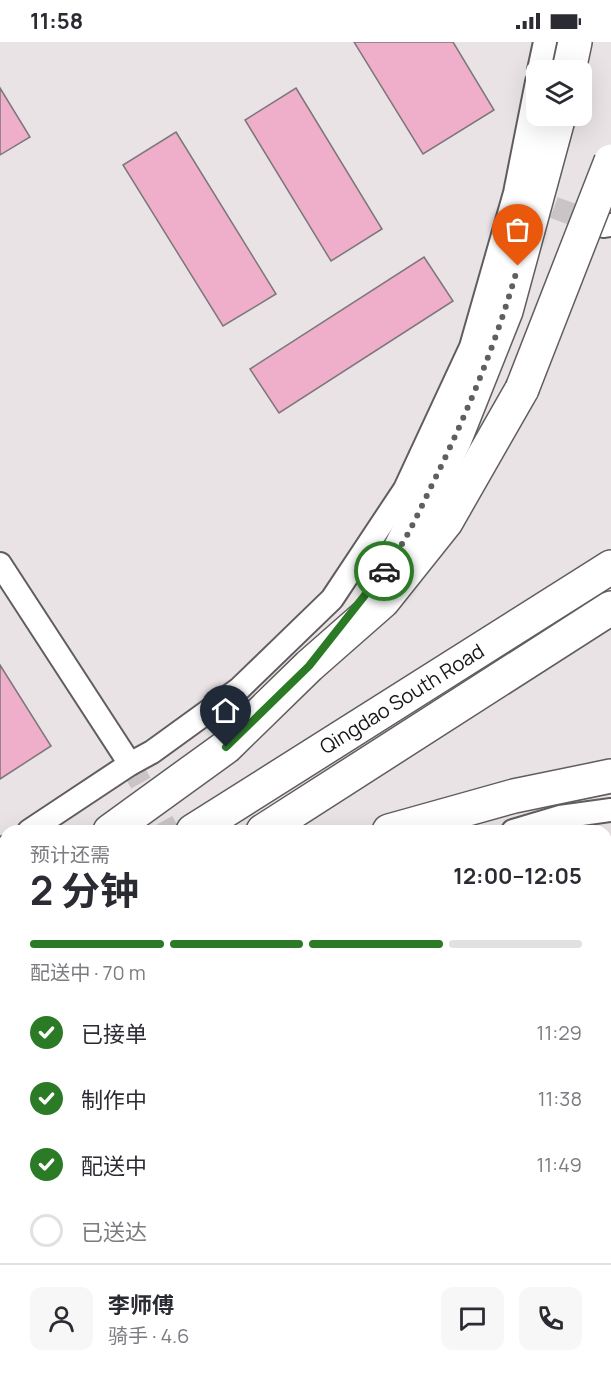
<!DOCTYPE html>
<html lang="zh">
<head>
<meta charset="utf-8">
<style>
	:root { --surface:#fff; --page:#f7f7f7; --text:#2b2b33; --muted:#7c7c81; --line:#e1e1e2; --accent:#2b7b26 }
	body { margin:0; font-family:Manrope,"Noto Sans SC",sans-serif; background:var(--page); color:var(--text); height:100vh; display:flex; flex-direction:column; font-size:22px; white-space:nowrap }
	* { box-sizing:border-box; margin:0 }
	p { font-size:20px; color:var(--muted) }
	.icon { flex:none; width:33px; height:33px; fill:none; stroke:currentColor; stroke-width:2; stroke-linecap:round; stroke-linejoin:round }
	.map { position:relative; flex:1; overflow:hidden }
	.side { position:absolute; left:0px; top:783px; width:612px; height:560px; display:flex; flex-direction:column; background:var(--surface); border-radius:18px 18px 0 0; box-shadow:0 6px 24px #0002 }
	.side>* { flex:none }
	.controls { position:absolute; left:526px; top:18px; display:grid; gap:12px }
	.controls a { display:grid; place-items:center; width:66px; height:66px; border-radius:12px; background:var(--surface); box-shadow:0 6px 24px #0002; font-size:30px }
	.pin { position:absolute; display:grid; place-items:center; width:51px; height:51px; color:#fff; margin:-62px -26px; border-radius:50% 50% 50% 0; rotate:-45deg; box-shadow:0 0 6px #0007 }
	.pin .icon { rotate:45deg }
	.courier { position:absolute; display:grid; place-items:center; width:60px; height:60px; margin:-30px; border:4px solid #2b7b26; border-radius:50%; background:#fff; color:#222; box-shadow:0 2px 8px #0007 }
	.overview em { font-style:normal; font-weight:700 }
	.overview div { display:flex; flex-direction:column-reverse }
	.overview { display:flex; align-items:center; justify-content:space-between; height:102px; padding:0 30px }
	h1 { font-size:39px; font-weight:700; line-height:45px }
	.bar { display:grid; grid-template-columns:repeat(4,1fr); gap:9px 6px; align-content:center; height:72px; padding:0 30px }
	.bar i { height:8px; border-radius:4px; background:var(--line) }
	.bar .selected { background:var(--accent) }
	.bar p { grid-column:span 4 }
	.line { display:flex; align-items:center; gap:15px; padding:0 30px; border-top:2px solid var(--line) }
	.line div { flex:1 }
	.round { display:grid; place-items:center; flex:none; width:63px; height:63px; border-radius:12px; background:var(--page) }
	ol { padding:0 30px; list-style:none }
	li { display:flex; align-items:center; gap:18px; height:66px }
	li p { margin-inline-start:auto }
	li .icon { padding:6px; border-radius:50%; background:var(--accent); color:#fff; stroke-width:4 }
	li:last-child { color:var(--muted) }
	li i { width:33px; height:33px; border:3px solid var(--line); border-radius:50% }
	.status { display:flex; justify-content:space-between; align-items:center; height:42px; padding:0 30px; background:var(--surface); direction:ltr }
	.status svg { height:16px; fill:currentColor }
	.map>svg:first-child { display:block }
	.building { fill:#efaeca; stroke:#7c7779; stroke-width:1.5 }
	.lines { fill:none; stroke-linecap:round; stroke-linejoin:round }
	.minor-tunnel { stroke:#cac4c6; stroke-width:22; stroke-dasharray:22 11; stroke-linecap:butt }
	.minor-casing { stroke:#615d5f; stroke-width:26 }
	.primary-casing { stroke:#615d5f; stroke-width:36 }
	.minor { stroke:#fff; stroke-width:22 }
	.primary { stroke:#fff; stroke-width:33 }
	.primary-bridge-casing { stroke:#615d5f; stroke-width:36; stroke-linecap:butt }
	.primary-bridge { stroke:#fff; stroke-width:33 }
	.done { stroke:#605e5e; stroke-width:6; stroke-dasharray:0 10.8 }
	.route { stroke:#2b7b26; stroke-width:8 }
	.labels { text-anchor:middle; stroke-width:4.5; stroke-linejoin:round; paint-order:stroke }
	.street-label { font-size:20px; fill:#171616; stroke:#fff }
</style>
</head>
<body>
<div class="status"><b>11:58</b><svg viewBox="0 0 49 12"><path d="M0 12V9h3v3zM5 12V6h3v6zM10 12V3h3v9zM15 12V0h3v12zM26 1h20v11H26zM47 4h2v5h-2z"/></svg></div>
<div class="map">
<svg width="611" height="1342" viewBox="0 0 611 1342">
	<rect width="100%" height="100%" fill="#e9e3e5"/>
	<g class="building">
		<path d="M354 0H453L494 68 423 112Z"/>
		<path d="M0 46 30 95 0 113Z"/>
		<path d="M296 46 382 187 331 219 245 78Z"/>
		<path d="M176 90 276 252 223 284 123 123Z"/>
		<path d="M424 215 453 259 279 371 250 327Z"/>
		<path d="M0 623 51 704 0 737Z"/>
		<path d="M606 898 611 906V1007L606 1000Z"/>
		<path d="M6 1262V1325L0 1316V1266Z"/>
		<path d="M14 1336H61L65 1342H17Z"/>
		<path d="M260 1336H286L290 1342H252Z"/>
		<path d="M421 1336H481L485 1342H424Z"/>
	</g>
	<g class="lines">
		<g class="minor-tunnel">
			<path d="M523 154 601 183"/>
			<path d="M130 722 168 789"/>
		</g>
		<g class="minor-casing">
			<g id="minor">
				<path d="M539 28 545 0"/>
				<path d="M603 184 611 183"/>
				<path d="M0 522 130 722"/>
				<path d="M29 789 130 722 152 710 239 647 332 557 405 447 471 305 515 151 537 40"/>
				<path d="M513 789 560 775 611 768"/>
				<path d="M0 809 6 805"/>
				<path d="M0 1048 6 1044"/>
				<path d="M606 1102 611 1099"/>
				<path d="M186 1342 195 1336"/>
			</g>
		</g>
		<g class="primary-casing">
			<g id="primary">
				<path d="M569 28 575 0"/>
				<path d="M386 526 399 509 455 397 506 269 559 74"/>
				<path d="M110 789 226 705 309 624 383 559 446 480 522 347"/>
				<path d="M193 789 611 525"/>
				<path d="M263 789 611 566"/>
				<path d="M389 789 514 754 611 734"/>
				<path d="M0 868 6 864"/>
				<path d="M0 906 6 903"/>
				<path d="M0 965 6 960"/>
				<path d="M0 997 6 994"/>
			</g>
		</g>
		<use href="#minor" class="minor"/>
		<use href="#primary" class="primary"/>
		<g class="primary-bridge-casing">
			<path id="primary-bridge" d="M522 347 611 119"/>
		</g>
		<use href="#primary-bridge" class="primary-bridge"/>
	</g>
	<g class="lines">
		<path class="done" d="M384 529C404 503 417 474 431 445 466 374 497 300 518 224"/>
		<path class="route" d="M226 705 309 624 384 529"/>
	</g>
	<g class="labels">
		<g class="street-label">
			<text transform="translate(402 657) rotate(-32)" y="7">Qingdao South Road</text>
		</g>
	</g>
</svg>
<div class="controls">
<a><svg class="icon" aria-label="layers" viewBox="0 0 24 24"><path d="M12 4l9 5-9 5-9-5zM3 14l9 5 9-5"/></svg></a>
</div>
<div class="pin" style="left:518px;top:224px;background:#ea580c"><svg class="icon" aria-label="bag" viewBox="0 0 24 24"><path d="M5 8h14l-1 12H6zM9 8a3 3 0 0 1 6 0"/></svg></div>
<div class="pin" style="left:226px;top:705px;background:#1f2937"><svg class="icon" aria-label="home" viewBox="0 0 24 24"><path d="M3 11l9-7 9 7M6 9v11h12V9"/></svg></div>
<div class="courier" style="left:384px;top:529px"><svg class="icon" aria-label="car" viewBox="0 0 24 24"><path d="M5 17H2v-5l4-1 3-4h7l3 4 3 1v5h-3M9 17h6M6 11h13"/><circle cx="7" cy="17" r="2"/><circle cx="17" cy="17" r="2"/></svg></div>
<section class="side">
<div class="overview"><div><h1>2 分钟</h1><p>预计还需</p></div><em>12:00–12:05</em></div>
<div class="bar"><i class="selected"></i><i class="selected"></i><i class="selected"></i><i></i><p>配送中 · 70 m</p></div>
<ol>
<li><svg class="icon" aria-label="check" viewBox="0 0 24 24"><path d="M5 12l5 5 9-10"/></svg>已接单<p>11:29</p></li>
<li><svg class="icon" aria-label="check" viewBox="0 0 24 24"><path d="M5 12l5 5 9-10"/></svg>制作中<p>11:38</p></li>
<li><svg class="icon" aria-label="check" viewBox="0 0 24 24"><path d="M5 12l5 5 9-10"/></svg>配送中<p>11:49</p></li>
<li><i></i>已送达</li>
</ol>
<div class="line" style="height:108px"><a class="round"><svg class="icon" aria-label="person" viewBox="0 0 24 24"><circle cx="12" cy="8" r="4"/><path d="M4 21q1-7 8-7t8 7"/></svg></a><div><b>李师傅</b><p>骑手 · 4.6</p></div><a class="round"><svg class="icon" aria-label="chat" viewBox="0 0 24 24"><path d="M4 5h16v11H9l-5 4z"/></svg></a><a class="round"><svg class="icon" aria-label="phone" viewBox="0 0 24 24"><path d="M5 4h4l2 5-3 2q2 4 5 5l2-3 5 2v4C11 20 4 13 5 4z"/></svg></a></div>
</section>
</div>
</body>
</html>
